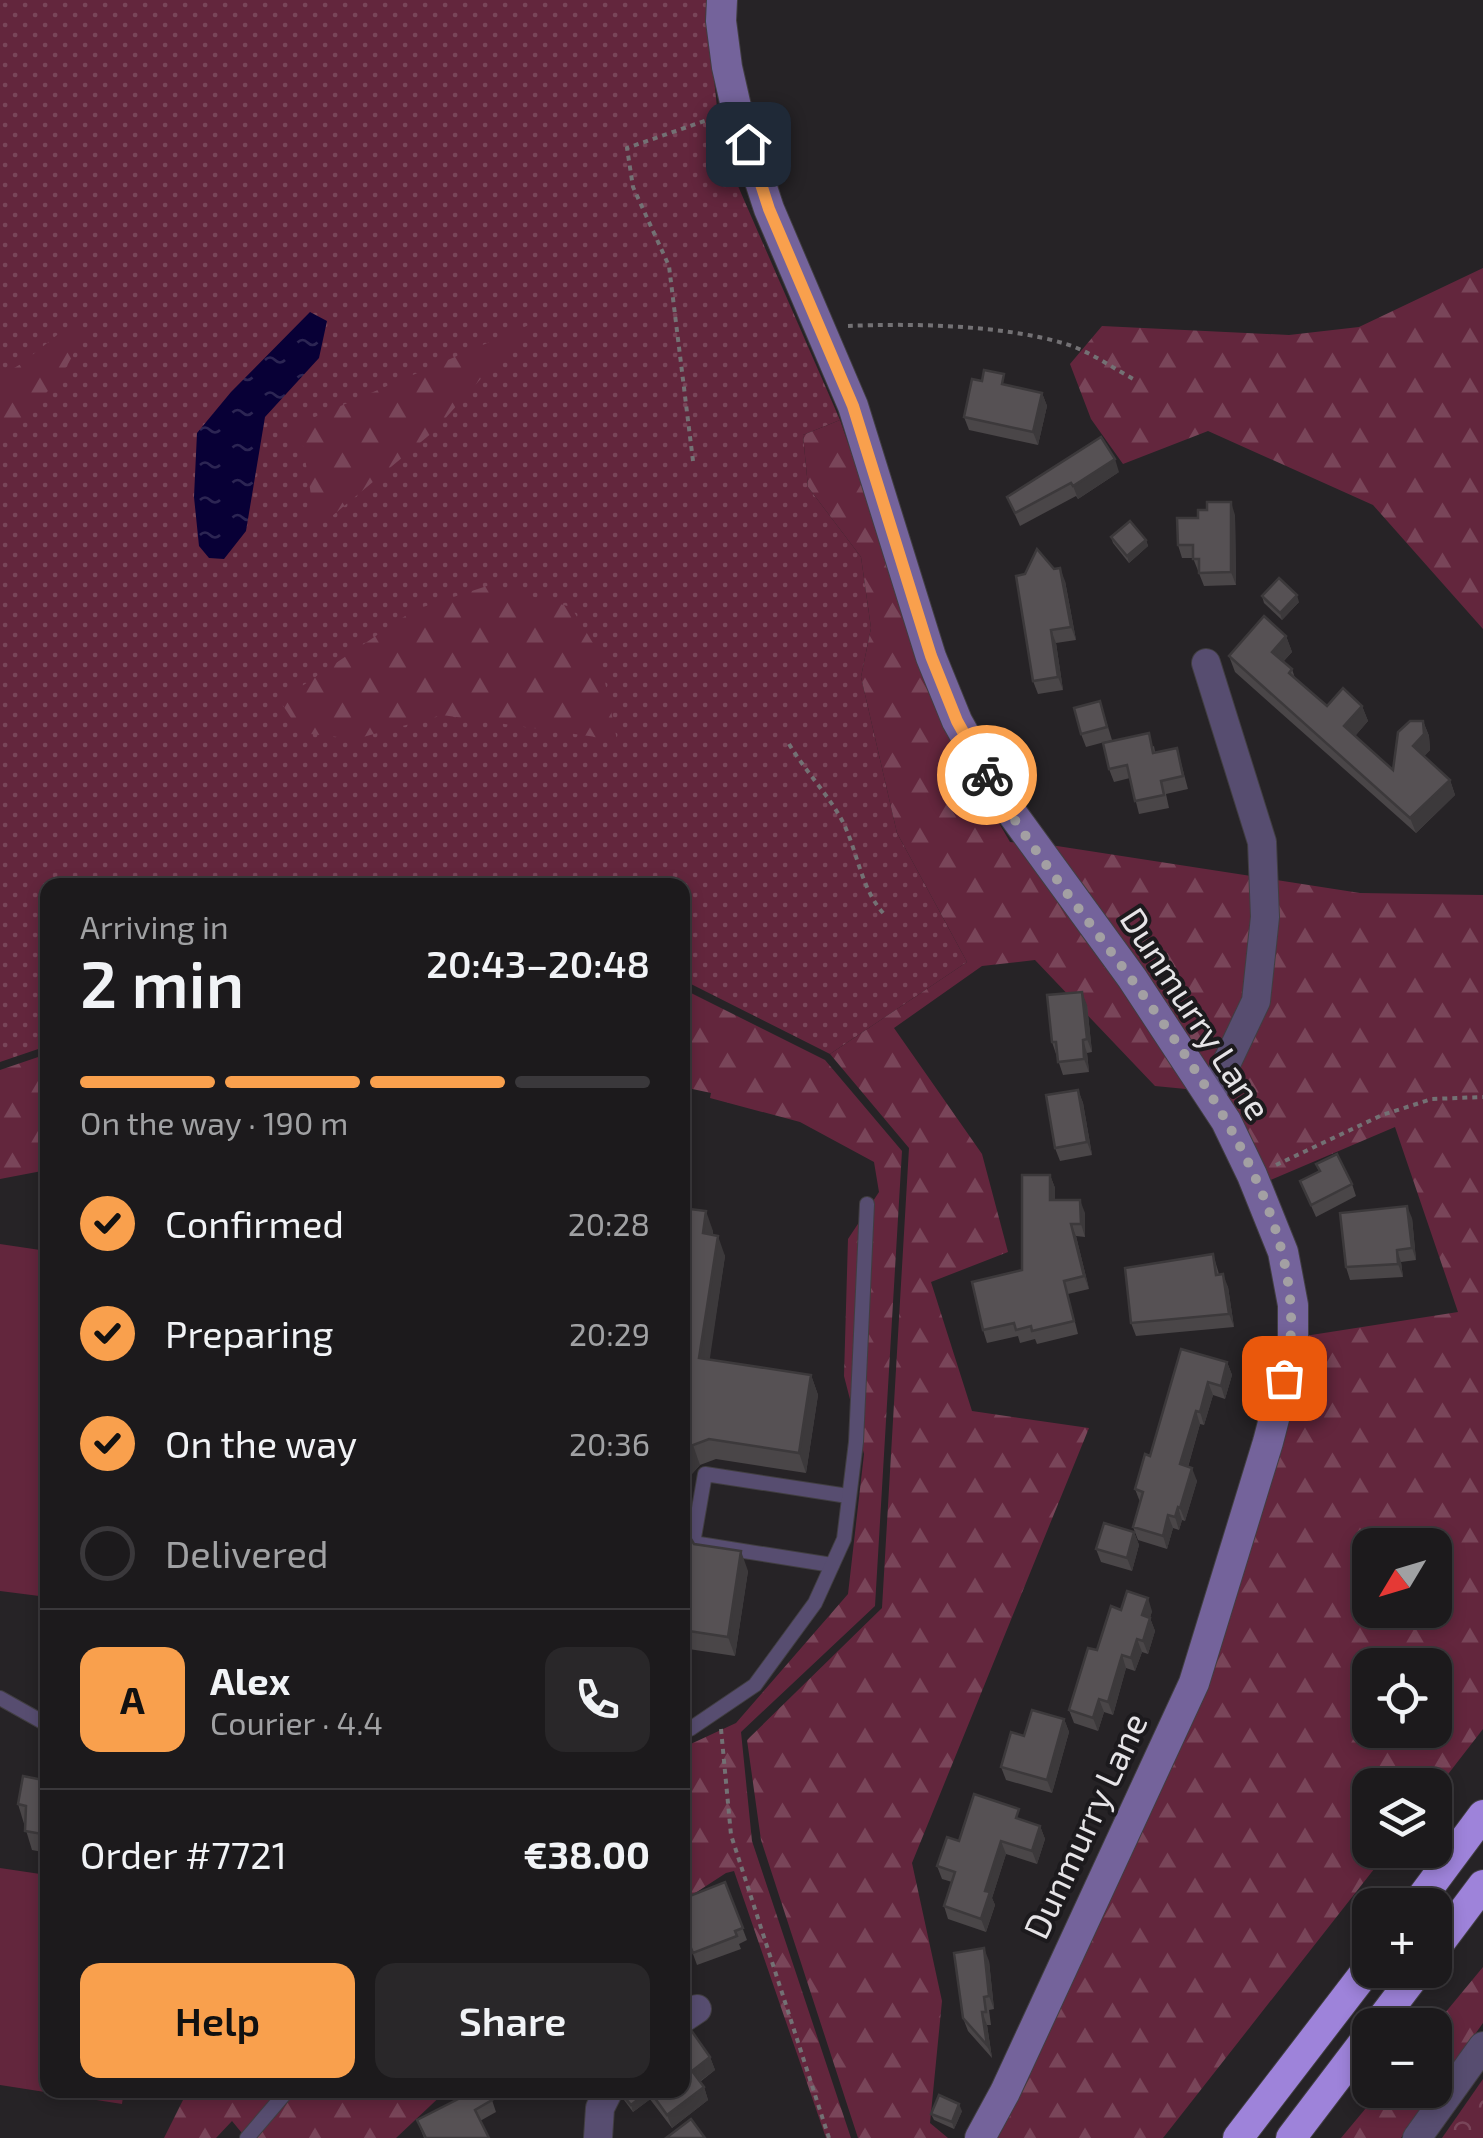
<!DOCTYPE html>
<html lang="en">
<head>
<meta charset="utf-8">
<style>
	:root { --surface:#1c1a1c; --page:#292729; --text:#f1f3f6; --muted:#a0a1a3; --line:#3a383b; --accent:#f9a04d }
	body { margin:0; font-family:"Exo 2",sans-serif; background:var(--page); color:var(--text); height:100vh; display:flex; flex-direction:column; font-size:38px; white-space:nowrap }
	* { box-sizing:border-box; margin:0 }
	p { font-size:32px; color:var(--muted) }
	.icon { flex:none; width:55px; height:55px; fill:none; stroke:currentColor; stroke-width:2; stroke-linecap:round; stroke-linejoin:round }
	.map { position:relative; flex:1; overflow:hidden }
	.details { position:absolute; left:40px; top:878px; width:650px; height:1220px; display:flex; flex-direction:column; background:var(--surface); border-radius:20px; box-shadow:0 5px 15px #0003,0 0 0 2px var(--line) }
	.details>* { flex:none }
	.needle { width:65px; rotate:232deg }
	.tools { position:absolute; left:1352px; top:1528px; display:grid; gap:20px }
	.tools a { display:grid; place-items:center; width:100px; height:100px; border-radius:20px; background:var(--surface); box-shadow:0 5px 15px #0003,0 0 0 2px var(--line); font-size:50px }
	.pin { position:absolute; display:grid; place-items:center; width:85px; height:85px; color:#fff; margin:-42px; border-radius:20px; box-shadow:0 5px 15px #0006 }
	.courier { position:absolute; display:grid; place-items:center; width:100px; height:100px; margin:-50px; border:8px solid #f9a04d; border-radius:50%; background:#fff; color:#222; box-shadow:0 2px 12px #0007 }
	.head em { font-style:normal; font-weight:600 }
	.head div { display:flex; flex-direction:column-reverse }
	.head { display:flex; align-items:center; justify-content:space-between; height:170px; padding:0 40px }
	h1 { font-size:65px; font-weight:600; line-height:75px }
	.bar { display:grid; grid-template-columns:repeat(4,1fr); gap:15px 10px; align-content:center; height:120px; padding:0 40px }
	.bar i { height:12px; border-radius:8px; background:var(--line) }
	.bar .selected { background:var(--accent) }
	.bar p { grid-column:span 4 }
	.line { display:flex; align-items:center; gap:25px; padding:0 40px; border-top:2px solid var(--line) }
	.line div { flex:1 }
	.round { display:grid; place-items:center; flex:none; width:105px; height:105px; border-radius:20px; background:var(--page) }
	ol { padding:0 40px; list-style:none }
	li { display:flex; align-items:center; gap:30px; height:110px }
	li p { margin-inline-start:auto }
	li .icon { padding:10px; border-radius:50%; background:var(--accent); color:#111; stroke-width:4 }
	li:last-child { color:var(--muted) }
	li i { width:55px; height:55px; border:5px solid var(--line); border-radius:50% }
	.button { display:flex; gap:20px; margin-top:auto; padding:20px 40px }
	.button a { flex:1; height:115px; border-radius:20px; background:var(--accent); color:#111; font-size:40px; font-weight:600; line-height:115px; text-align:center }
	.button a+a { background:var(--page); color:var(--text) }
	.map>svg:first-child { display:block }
	.grass { fill:url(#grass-dots) }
	.forest { fill:url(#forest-firs); fill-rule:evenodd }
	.park { fill:url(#park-crowns) }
	.garden { fill:#63263d }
	.water { fill:url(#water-ripples) }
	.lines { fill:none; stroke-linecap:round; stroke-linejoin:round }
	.lane-casing { stroke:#413e41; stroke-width:16 }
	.street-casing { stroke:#413e41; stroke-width:30 }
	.secondary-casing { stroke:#413e41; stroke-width:32 }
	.highway-casing { stroke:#413e41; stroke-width:32 }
	.path { stroke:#737174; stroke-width:4; stroke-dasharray:5 5; stroke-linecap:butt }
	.lane { stroke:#574d70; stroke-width:14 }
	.street { stroke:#574d70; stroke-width:28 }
	.secondary { stroke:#74639b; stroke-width:30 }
	.highway { stroke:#9e83da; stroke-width:30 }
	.wall { fill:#4a4648 }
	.shaded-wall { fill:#3c393b }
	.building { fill:#565154; stroke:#3c393b; stroke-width:2.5 }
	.done { stroke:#a3a0a3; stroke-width:10; stroke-dasharray:0 18 }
	.route { stroke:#f9a04d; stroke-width:12 }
	.labels { text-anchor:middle; stroke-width:8; stroke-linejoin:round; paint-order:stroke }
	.street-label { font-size:35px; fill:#e6e4e7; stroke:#1c1a1d }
</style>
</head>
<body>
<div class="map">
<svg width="1483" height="2138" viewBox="0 0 1483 2138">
	<defs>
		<pattern id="grass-dots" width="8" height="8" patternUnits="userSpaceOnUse" patternTransform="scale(2.5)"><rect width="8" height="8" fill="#63263d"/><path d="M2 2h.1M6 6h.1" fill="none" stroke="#794559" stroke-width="1.8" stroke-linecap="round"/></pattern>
		<pattern id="forest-firs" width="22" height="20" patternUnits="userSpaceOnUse" patternTransform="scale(2.5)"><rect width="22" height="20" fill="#63263d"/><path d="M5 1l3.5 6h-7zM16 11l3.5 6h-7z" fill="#794559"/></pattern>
		<pattern id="park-crowns" width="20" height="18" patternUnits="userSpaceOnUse" patternTransform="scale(2.5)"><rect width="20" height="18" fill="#63263d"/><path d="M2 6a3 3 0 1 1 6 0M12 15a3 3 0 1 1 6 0" fill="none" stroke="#794559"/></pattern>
		<pattern id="water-ripples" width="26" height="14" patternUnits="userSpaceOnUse" patternTransform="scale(2.5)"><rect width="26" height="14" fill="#080036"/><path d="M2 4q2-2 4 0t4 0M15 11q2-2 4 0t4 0" fill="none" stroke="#2c2553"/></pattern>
	</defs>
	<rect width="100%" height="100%" fill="#262326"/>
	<path class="grass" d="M0 0H706L721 147 840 420 803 435 808 487 861 557 871 628 861 677 897 833 967 962 830 1054 683 980 682 885H48L47 1046 0 1062Z"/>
	<g class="forest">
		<path d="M1483 268V629L1373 505 1208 431 1123 464 1091 419 1070 364 1102 326 1289 335 1359 327Z"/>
		<path d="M77 319C91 355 34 405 11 431L0 438V376L21 364Z"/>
		<path d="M529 325 433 432 332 516 302 522 311 495 303 446 280 432Z"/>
		<path d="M840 420 888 559 981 792 1010 842 1057 846 1360 893 1483 895V1729L1435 1791V1785H1370V1850H1389L1163 2138H980L1194 1683 1292 1338 1458 1312 1395 1127 1268 1181 1217 1092 1155 1086 1035 960 982 966 894 1028 982 1154 1008 1252 931 1282 972 1411 1089 1428 912 1863 942 2001 930 2123 948 2138H858L761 1840 747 1740 882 1608 909 1148 830 1054 967 962 897 833 861 677 871 628 861 557 808 487 803 435ZM1370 1545H1435V1610H1370ZM1370 1665H1435V1730H1370Z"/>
		<path d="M490 585 571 607 599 653 617 740 442 715 356 739 301 733 280 701 414 610Z"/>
		<path d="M683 989 825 1060 902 1151 875 1606 741 1732 752 1841 851 2138H826L734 1871 726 1873 683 1901 682 1748 736 1723 848 1594 864 1454 844 1376 848 1239 879 1192 874 1162 800 1122 710 1098 711 1093 683 1087Z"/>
		<path d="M47 1054V1170L0 1179V1070Z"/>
		<path d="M1483 1967V2023L1401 2138H1341L1381 2090H1435V2025Z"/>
		<path d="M188 2090H447L396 2138H246L232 2121 216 2138H164Z"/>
	</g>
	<path class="park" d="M1483 2079V2138H1442Z"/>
	<g class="garden">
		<path d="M0 1244 47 1251V1597L0 1591Z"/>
		<path d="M0 1868 47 1875 48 2090H124L122 2104 0 2085Z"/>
	</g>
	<path class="water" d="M310 312 327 321 319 358 265 417 246 531 224 559 209 558 199 546 194 497 197 433 231 392Z"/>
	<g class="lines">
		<g class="lane-casing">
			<g id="lane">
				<path d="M832 1565 693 1543 705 1474 848 1496"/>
				<path d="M0 1698 48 1725"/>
				<path d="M682 1730 690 1729 755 1685 815 1603 844 1539 856 1442 867 1204"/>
				<path d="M247 2138 288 2090"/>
			</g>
		</g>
		<g class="street-casing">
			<g id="street">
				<path d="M1206 663 1262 842 1265 917 1256 1001 1211 1096"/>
				<path d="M682 2019 697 2009"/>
				<path d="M598 2138 600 2108 609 2090"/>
				<path d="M1417 2138 1483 2046"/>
			</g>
		</g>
		<g class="secondary-casing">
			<path id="secondary" d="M722 0 721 21 727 67 737 111 769 209 853 406 931 657 957 721 998 794 1132 978 1226 1121 1252 1175 1283 1252 1293 1305V1346L1268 1442 1194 1683 1005 2092 980 2138"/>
		</g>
		<g class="highway-casing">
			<g id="highway">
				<path d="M1416 1905 1483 1815"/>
				<path d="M1435 1949 1483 1885"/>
				<path d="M1377 2025 1419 1970"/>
				<path d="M1238 2138 1370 1966"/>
				<path d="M1291 2138 1370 2034"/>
			</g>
		</g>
		<g class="path">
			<path d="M848 326C911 323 1005 325 1066 344 1089 351 1113 368 1135 380"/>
			<path d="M693 461 669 266 633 187 627 148 713 118"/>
			<path d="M789 744C804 769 824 790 839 815 858 847 859 888 885 915"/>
			<path d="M1276 1165 1382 1115 1432 1099 1483 1097"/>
			<path d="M721 1729 731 1835 829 2138"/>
		</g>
		<use href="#lane" class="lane"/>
		<use href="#street" class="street"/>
		<use href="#secondary" class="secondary"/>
		<use href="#highway" class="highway"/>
	</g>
	<g class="wall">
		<path d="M1042 393 1047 406 1038 445 969 430 964 417Z"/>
		<path d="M1119 472 1078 499 1076 496 1020 526 1007 497Z"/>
		<path d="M1235 515 1236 585 1204 586 1193 558H1182L1178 545 1198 518Z"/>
		<path d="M1111 537 1146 540 1148 546 1129 563 1113 543Z"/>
		<path d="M1065 581 1076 640 1056 643 1063 690 1038 694 1033 681Z"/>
		<path d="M1262 596 1299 602 1282 620 1264 603Z"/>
		<path d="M1286 636 1292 652 1283 662 1292 669 1295 678 1327 706H1362L1368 721 1355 736 1393 770 1423 721 1429 736 1430 750 1424 756 1450 780 1455 795 1416 833 1235 672 1229 656Z"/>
		<path d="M1100 701 1112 740 1086 747 1081 734Z"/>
		<path d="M1154 746 1155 752 1177 748 1188 789 1166 794 1169 808 1139 814 1130 778 1114 782 1109 769Z"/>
		<path d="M1087 1005 1092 1052 1087 1053 1089 1072 1063 1075 1052 1042Z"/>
		<path d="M1078 1090 1083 1103 1092 1155 1060 1161 1055 1148Z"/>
		<path d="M1316 1164 1352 1184 1356 1196 1316 1217 1300 1181 1319 1172Z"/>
		<path d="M1050 1175 1055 1188V1200L1085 1213V1237L1076 1236 1089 1289 1068 1294 1078 1334 1037 1344 1035 1339 1020 1343 1018 1336 987 1343 983 1330 1022 1270Z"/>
		<path d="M682 1192 688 1209 713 1231V1235L725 1256 709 1359 811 1375 818 1395 806 1473 716 1459 700 1465 690 1476Z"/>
		<path d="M1412 1218 1416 1260 1401 1262 1403 1277 1350 1280 1346 1267Z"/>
		<path d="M1213 1254 1219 1274 1228 1287 1234 1327 1136 1336 1131 1323Z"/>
		<path d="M1181 1349 1227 1362 1232 1375 1225 1399 1213 1395 1204 1425 1200 1424 1188 1467 1197 1481 1185 1521 1182 1520 1179 1530 1173 1528 1167 1549 1138 1540 1133 1527 1140 1502 1135 1489 1150 1456Z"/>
		<path d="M682 1531 694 1544 748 1571 735 1656 682 1648Z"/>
		<path d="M1134 1532 1139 1545 1132 1571 1101 1562 1096 1549Z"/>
		<path d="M1121 1610 1152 1611 1150 1618 1155 1631 1148 1654 1142 1652 1135 1671 1126 1668 1113 1715 1104 1712 1098 1731 1074 1723 1069 1710 1097 1650Z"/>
		<path d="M1064 1719 1069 1732 1052 1793 1006 1780 1001 1767Z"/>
		<path d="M48 1781V1853L32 1850 18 1804Z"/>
		<path d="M1023 1821 1040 1826 1045 1839 1037 1864 1006 1854 992 1898 995 1905 986 1932 948 1919 944 1906 952 1882 942 1879 937 1866 959 1841Z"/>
		<path d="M725 1882 747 1940 739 1944 741 1949 697 1965 686 1935 682 1937V1899Z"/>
		<path d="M989 1961 994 2009 989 2010 991 2025H987L992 2058 968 2031 963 2018Z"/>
		<path d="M710 2057 715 2070 700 2082 704 2087 708 2100 672 2128 646 2094 649 2100 633 2112 624 2100 621 2093 622 2090H682Z"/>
		<path d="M463 2090 492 2100 496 2112 480 2121 489 2138H424L417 2120 465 2096Z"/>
		<path d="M962 2111 954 2129 934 2120 931 2114Z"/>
	</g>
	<g class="shaded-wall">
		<path d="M1042 393 1047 406 1038 445 1033 432Z"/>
		<path d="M1115 459 1119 472 1078 499 1073 486Z"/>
		<path d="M1231 502 1235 515 1236 585 1231 572Z"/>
		<path d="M1146 540 1148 546 1129 563 1127 556Z"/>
		<path d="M1060 568 1065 581 1076 640 1071 627Z"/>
		<path d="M1297 595 1299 602 1282 620 1280 613Z"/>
		<path d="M1051 630 1056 643 1063 690 1058 677Z"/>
		<path d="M1286 636 1292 652 1277 668 1272 652Z"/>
		<path d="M1362 706 1368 721 1350 742 1344 726Z"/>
		<path d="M1423 721 1429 736 1430 750 1419 762 1413 746Z"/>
		<path d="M1450 780 1455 795 1416 833 1410 818Z"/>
		<path d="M1082 992 1087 1005 1092 1052 1087 1039Z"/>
		<path d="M1083 1040 1087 1053 1089 1072 1084 1059Z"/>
		<path d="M1078 1090 1083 1103 1092 1155 1087 1142Z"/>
		<path d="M1050 1175 1055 1188V1213L1050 1200Z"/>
		<path d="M682 1192 689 1212 682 1215Z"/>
		<path d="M1080 1200 1085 1213V1237L1081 1224Z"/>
		<path d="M1407 1206 1412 1218 1416 1260 1412 1248Z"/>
		<path d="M706 1211 713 1231 710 1253 703 1233Z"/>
		<path d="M1071 1224 1076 1236 1089 1289 1084 1276Z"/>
		<path d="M718 1236 725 1256 707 1378 699 1358Z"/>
		<path d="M1397 1250 1401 1262 1403 1277 1398 1264Z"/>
		<path d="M1223 1274 1228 1287 1234 1327 1229 1314Z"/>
		<path d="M1227 1362 1232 1375 1225 1399 1221 1386Z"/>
		<path d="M811 1375 818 1395 806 1473 799 1453Z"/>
		<path d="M1208 1382 1213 1395 1204 1425 1200 1412Z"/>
		<path d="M1196 1411 1200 1424 1185 1477 1180 1464Z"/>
		<path d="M693 1445 700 1465 690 1476 682 1519V1457Z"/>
		<path d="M1192 1468 1197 1481 1185 1521 1180 1508Z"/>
		<path d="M1178 1507 1182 1520 1179 1530 1175 1517Z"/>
		<path d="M1168 1515 1173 1528 1167 1549 1163 1536Z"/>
		<path d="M1134 1532 1139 1545 1132 1571 1127 1558Z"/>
		<path d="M741 1551 748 1571 735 1656 728 1637Z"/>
		<path d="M1148 1598 1152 1611 1147 1628 1142 1615Z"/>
		<path d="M1150 1618 1155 1631 1148 1654 1143 1641Z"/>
		<path d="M1137 1639 1142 1652 1135 1671 1131 1658Z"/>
		<path d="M1122 1655 1126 1668 1113 1715 1108 1702Z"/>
		<path d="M1099 1699 1104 1712 1098 1731 1093 1718Z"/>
		<path d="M1064 1719 1069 1732 1052 1793 1047 1780Z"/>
		<path d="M1040 1826 1045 1839 1037 1864 1032 1851Z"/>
		<path d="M1001 1841 1006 1854 992 1898 995 1905 986 1932 981 1919 985 1891Z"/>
		<path d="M984 1948 989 1961 994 2009 989 1996Z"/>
		<path d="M982 2012 987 2025 992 2058 987 2045Z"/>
		<path d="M710 2057 715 2070 696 2084 692 2071Z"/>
		<path d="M704 2087 708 2100 672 2128 667 2115Z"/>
		<path d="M646 2093 649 2100 633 2112 631 2105Z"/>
		<path d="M959 2104 962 2111 954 2129 952 2122Z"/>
	</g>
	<g class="building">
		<path d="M984 370 1004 374 1002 384 1042 393 1033 432 964 417 972 379 982 381Z"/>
		<path d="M1101 437 1115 459 1073 486 1071 483 1015 513 1007 497Z"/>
		<path d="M1207 502H1231V572L1199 573V559H1193V545H1178L1177 518H1198V510H1207Z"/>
		<path d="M1130 521 1146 540 1127 556 1111 537Z"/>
		<path d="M1037 549 1054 569 1060 568 1071 627 1051 630 1058 677 1033 681 1016 576 1025 574Z"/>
		<path d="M1279 578 1297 595 1280 613 1262 596Z"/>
		<path d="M1264 616 1286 636 1272 652 1292 669 1289 673 1327 706 1343 688 1362 706 1344 726 1393 770 1398 732 1410 721H1423L1424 734 1413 746 1450 780 1410 818 1229 656Z"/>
		<path d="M1100 701 1107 727 1081 734 1074 708Z"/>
		<path d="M1149 733 1153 753 1177 748 1183 776 1161 781 1164 795 1135 801 1127 765 1109 769 1103 743Z"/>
		<path d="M1082 992 1087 1039 1083 1040 1084 1059 1058 1062 1056 1042H1052L1047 995Z"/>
		<path d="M1078 1090 1087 1142 1055 1148 1046 1095Z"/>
		<path d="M1337 1154 1352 1184 1311 1205 1300 1181 1320 1171 1316 1164Z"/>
		<path d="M1022 1175H1050V1200H1080L1081 1224H1071L1084 1276 1064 1281 1074 1321 1032 1331 1031 1326 1016 1330 1014 1323 983 1330 972 1282 1022 1270Z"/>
		<path d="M1407 1206 1412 1248 1397 1250 1398 1264 1346 1267 1340 1213Z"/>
		<path d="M682 1208 706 1211 703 1233 718 1236 699 1358 811 1375 799 1453 709 1439 693 1445 682 1457Z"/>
		<path d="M1213 1254 1216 1275 1223 1274 1229 1314 1131 1323 1125 1268Z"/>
		<path d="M1181 1349 1227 1362 1221 1386 1208 1382 1200 1412 1196 1411 1180 1464 1192 1468 1180 1508 1178 1507 1175 1517 1168 1515 1163 1536 1133 1527 1143 1492 1135 1489 1145 1454 1150 1456Z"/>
		<path d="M1104 1523 1134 1532 1127 1558 1096 1549Z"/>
		<path d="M682 1531 688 1534 694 1544 741 1551 728 1637 682 1630Z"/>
		<path d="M1127 1591 1148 1598 1142 1615 1150 1618 1143 1641 1137 1639 1131 1658 1122 1655 1108 1702 1099 1699 1093 1718 1069 1710 1088 1648 1097 1650 1111 1606 1121 1610Z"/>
		<path d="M1032 1710 1064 1719 1047 1780 1001 1767 1011 1732 1024 1736Z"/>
		<path d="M23 1776 48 1781V1835L25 1831 26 1806 18 1804Z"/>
		<path d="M974 1794 1019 1809 1016 1818 1040 1826 1032 1851 1001 1841 985 1891 990 1892 981 1919 944 1906 955 1872 937 1866 947 1837 959 1841Z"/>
		<path d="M725 1882 743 1928 735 1931 737 1936 693 1953 682 1926V1899Z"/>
		<path d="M984 1948 989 1996 984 1997 986 2012H982L987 2045 963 2018 954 1953Z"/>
		<path d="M691 2030 710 2057 692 2071 704 2087 667 2115 649 2090H682V2037Z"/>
		<path d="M463 2090H486L492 2100 475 2110 489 2138H426L417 2120 466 2095Z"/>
		<path d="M622 2090H644L646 2093 631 2105 621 2093Z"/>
		<path d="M939 2095 959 2104 952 2122 931 2114Z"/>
		<path d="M691 2119 705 2138H666Z"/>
	</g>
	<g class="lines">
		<path class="done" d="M987 775C1079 939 1337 1176 1284 1378"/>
		<path class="route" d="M748 144 769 209 853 406 931 656 957 721 987 775"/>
	</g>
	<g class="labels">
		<g class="street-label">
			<text transform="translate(1195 1014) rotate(57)" y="12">Dunmurry Lane</text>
			<text transform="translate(1086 1826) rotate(-65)" y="12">Dunmurry Lane</text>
		</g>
	</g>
</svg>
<div class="tools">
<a><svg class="needle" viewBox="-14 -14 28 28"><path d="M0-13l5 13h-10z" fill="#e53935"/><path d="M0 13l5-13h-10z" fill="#a0a1a3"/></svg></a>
<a><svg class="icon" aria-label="locate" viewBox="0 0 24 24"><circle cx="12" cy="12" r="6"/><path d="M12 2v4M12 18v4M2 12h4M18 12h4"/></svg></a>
<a><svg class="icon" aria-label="layers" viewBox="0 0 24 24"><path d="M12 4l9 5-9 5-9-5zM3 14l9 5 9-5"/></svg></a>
<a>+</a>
<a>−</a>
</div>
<div class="pin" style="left:1284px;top:1378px;background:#ea580c"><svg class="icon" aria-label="bag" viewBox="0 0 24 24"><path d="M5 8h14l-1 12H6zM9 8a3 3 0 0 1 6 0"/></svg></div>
<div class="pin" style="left:748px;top:144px;background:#1f2937"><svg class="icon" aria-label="home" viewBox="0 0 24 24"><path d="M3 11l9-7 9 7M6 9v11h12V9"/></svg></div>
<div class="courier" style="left:987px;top:775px"><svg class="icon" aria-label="bike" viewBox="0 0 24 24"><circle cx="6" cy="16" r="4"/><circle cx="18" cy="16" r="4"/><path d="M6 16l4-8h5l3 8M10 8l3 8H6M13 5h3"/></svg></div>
<section class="details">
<div class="head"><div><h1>2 min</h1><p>Arriving in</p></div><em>20:43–20:48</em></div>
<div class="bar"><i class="selected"></i><i class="selected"></i><i class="selected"></i><i></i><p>On the way · 190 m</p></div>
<ol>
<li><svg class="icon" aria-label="check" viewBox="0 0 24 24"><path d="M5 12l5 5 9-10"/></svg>Confirmed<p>20:28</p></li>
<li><svg class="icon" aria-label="check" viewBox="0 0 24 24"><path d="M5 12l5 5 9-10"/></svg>Preparing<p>20:29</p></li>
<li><svg class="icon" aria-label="check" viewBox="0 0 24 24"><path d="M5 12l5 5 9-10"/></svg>On the way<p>20:36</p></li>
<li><i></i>Delivered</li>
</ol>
<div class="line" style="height:180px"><b class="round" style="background:var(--accent);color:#111">A</b><div><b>Alex</b><p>Courier · 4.4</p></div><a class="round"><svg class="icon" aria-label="phone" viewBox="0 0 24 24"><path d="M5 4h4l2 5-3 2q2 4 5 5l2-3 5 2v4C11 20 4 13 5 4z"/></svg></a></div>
<div class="line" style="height:130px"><div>Order #7721</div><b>€38.00</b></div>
<div class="button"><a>Help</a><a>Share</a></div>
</section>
</div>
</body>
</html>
